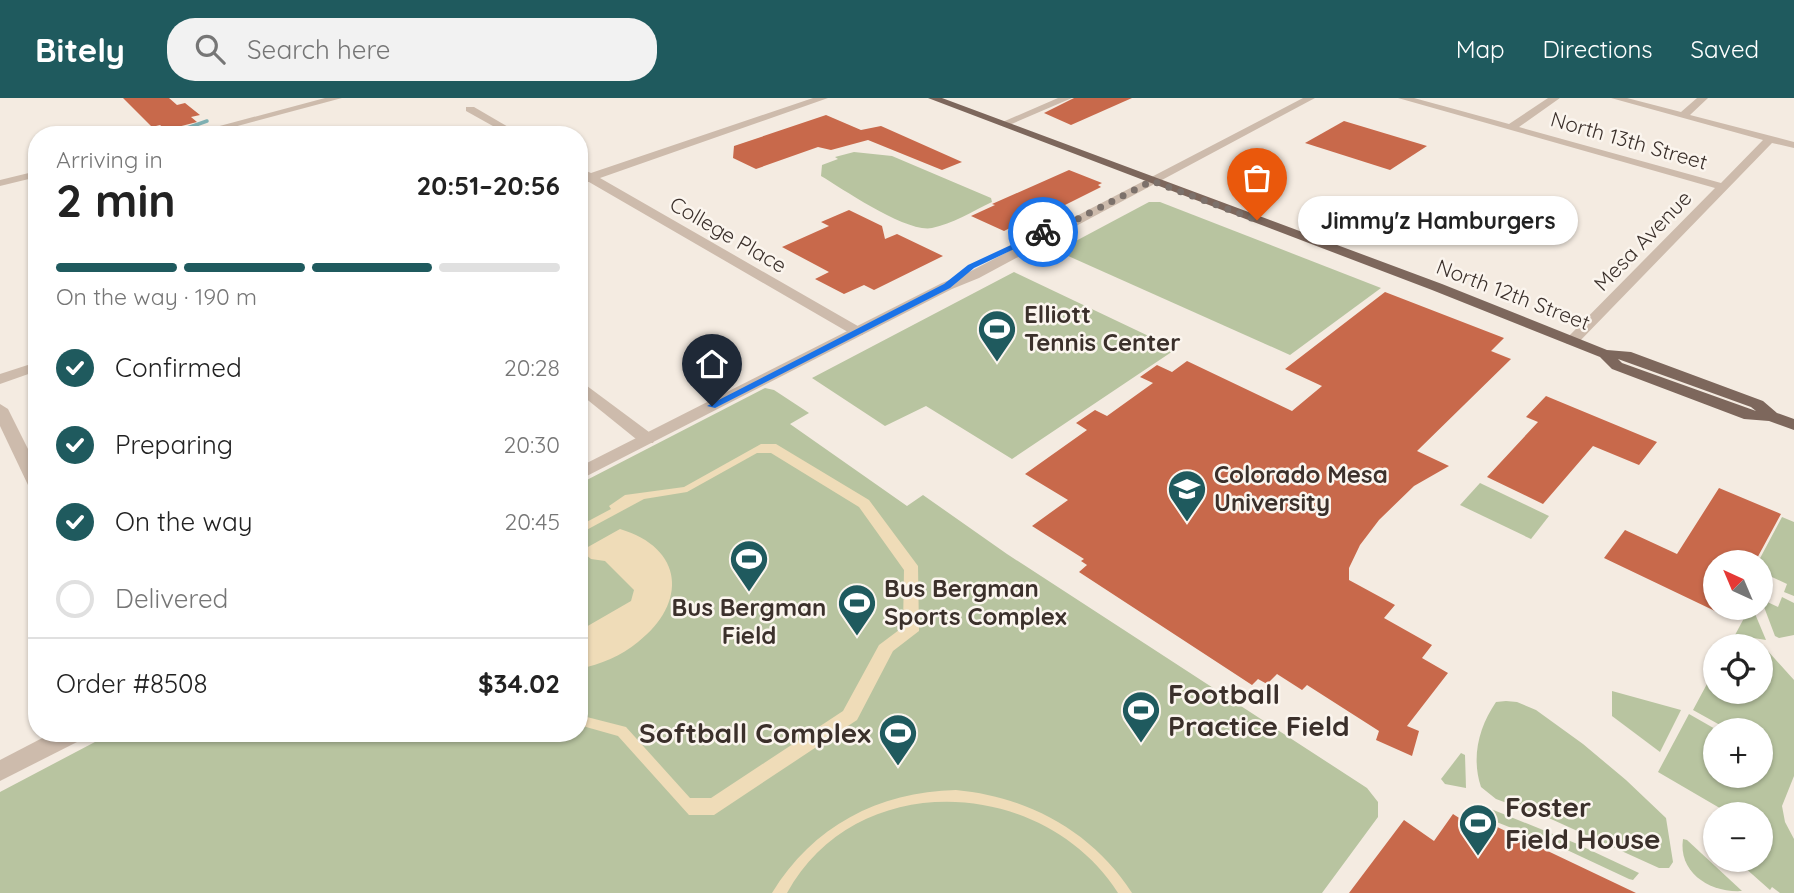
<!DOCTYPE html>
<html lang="en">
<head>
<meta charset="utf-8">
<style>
	:root { --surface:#fff; --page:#f2f2f2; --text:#222; --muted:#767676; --line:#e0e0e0; --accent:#1f5a5e }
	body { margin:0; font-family:Quicksand,sans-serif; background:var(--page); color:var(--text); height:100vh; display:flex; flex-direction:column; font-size:26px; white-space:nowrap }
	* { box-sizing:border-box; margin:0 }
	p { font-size:23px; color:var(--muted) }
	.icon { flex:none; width:38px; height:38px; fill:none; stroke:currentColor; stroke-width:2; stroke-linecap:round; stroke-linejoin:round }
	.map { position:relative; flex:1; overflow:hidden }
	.drawer { position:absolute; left:28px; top:28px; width:560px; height:616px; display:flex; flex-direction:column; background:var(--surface); border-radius:28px; box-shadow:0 2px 5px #0004 }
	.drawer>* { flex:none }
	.needle { width:46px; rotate:316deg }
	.buttons { position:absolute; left:1703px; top:452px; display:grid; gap:14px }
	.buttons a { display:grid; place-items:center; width:70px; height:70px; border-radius:50%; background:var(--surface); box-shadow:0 2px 5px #0004; font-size:35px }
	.pin { position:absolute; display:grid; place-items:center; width:60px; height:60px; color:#fff; margin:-72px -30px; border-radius:50% 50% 50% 0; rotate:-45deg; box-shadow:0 0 7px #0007 }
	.pin .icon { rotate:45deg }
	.courier { position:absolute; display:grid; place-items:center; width:70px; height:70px; margin:-35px; border:5px solid #1a73e8; border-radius:50%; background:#fff; color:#222; box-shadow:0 2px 9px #0007 }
	.bubble { position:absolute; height:49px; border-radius:24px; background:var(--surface); box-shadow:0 2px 5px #0004; font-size:23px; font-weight:800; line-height:49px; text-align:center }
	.overview em { font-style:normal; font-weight:800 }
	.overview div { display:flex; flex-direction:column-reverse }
	.overview { display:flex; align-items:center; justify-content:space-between; height:119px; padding:0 28px }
	h1 { font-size:46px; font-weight:800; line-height:52px }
	.bar { display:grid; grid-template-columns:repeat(4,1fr); gap:10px 7px; align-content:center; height:84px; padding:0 28px }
	.bar i { height:9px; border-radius:5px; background:var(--line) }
	.bar .selected { background:var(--accent) }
	.bar p { grid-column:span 4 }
	.line { display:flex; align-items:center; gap:18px; padding:0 28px; border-top:2px solid var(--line) }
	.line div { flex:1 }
	ol { padding:0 28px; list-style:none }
	li { display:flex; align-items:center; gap:21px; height:77px }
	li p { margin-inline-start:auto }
	li .icon { padding:7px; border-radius:50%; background:var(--accent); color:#fff; stroke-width:4 }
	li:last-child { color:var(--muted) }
	li i { width:38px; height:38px; border:4px solid var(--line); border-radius:50% }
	header { display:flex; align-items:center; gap:42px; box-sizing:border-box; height:98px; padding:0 35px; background:var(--accent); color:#fff }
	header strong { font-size:33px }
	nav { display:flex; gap:38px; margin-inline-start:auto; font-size:24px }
	.search { width:490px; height:63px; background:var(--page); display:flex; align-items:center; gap:18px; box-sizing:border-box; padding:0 24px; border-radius:28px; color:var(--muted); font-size:26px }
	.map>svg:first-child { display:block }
	.green { fill:#b8c4a0 }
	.sand { fill:#efdcb8 }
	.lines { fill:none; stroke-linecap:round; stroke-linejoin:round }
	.stream { stroke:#7fb0b2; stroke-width:3.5 }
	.building { fill:#c8694b }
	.minor { fill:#cdbbac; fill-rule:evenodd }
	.tertiary { fill:#cdbbac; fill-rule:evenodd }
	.primary { fill:#7d675c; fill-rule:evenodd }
	.route { fill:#1a73e8 }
	.done { stroke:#7c716b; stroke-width:7; stroke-dasharray:0 12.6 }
	.labels { text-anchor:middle; stroke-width:5; stroke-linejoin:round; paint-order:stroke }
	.far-street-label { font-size:21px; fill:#3b302b; stroke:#fbf5ee }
	.poi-label { font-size:24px; font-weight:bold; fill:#3b302b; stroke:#fbf5ee; text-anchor:start }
	.near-poi-label { font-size:28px; font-weight:bold; fill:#3b302b; stroke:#fbf5ee; text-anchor:start }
</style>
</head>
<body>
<header>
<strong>Bitely</strong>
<div class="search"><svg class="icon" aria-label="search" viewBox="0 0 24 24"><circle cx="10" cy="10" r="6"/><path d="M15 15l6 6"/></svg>Search here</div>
<nav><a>Map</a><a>Directions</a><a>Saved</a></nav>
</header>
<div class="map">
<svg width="1794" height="795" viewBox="0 0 1794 795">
	<rect width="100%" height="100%" fill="#f4ebe1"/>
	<g class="green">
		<path d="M854 54 892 58 991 100 992 104C973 113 952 126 932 130 906 135 843 91 821 78L822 67 838 61 835 59Z"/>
		<path d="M1149 104H1160L1381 190 1290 257 1057 153Z"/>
		<path d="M1014 174 1176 251 1012 361 926 308 885 328 812 280Z"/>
		<path d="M765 290 774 292 809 315 790 326 907 408 923 397 1007 456 1367 690 1378 704V719L1322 795H0V694L112 635H579V386Z"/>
		<path d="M1480 385 1549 418 1531 441 1460 407Z"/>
		<path d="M1782 419 1794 424V498L1784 494 1787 486 1761 474 1760 464H1758Z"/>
		<path d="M1782 499 1794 505V537L1779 540 1775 538 1761 501 1778 509Z"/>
		<path d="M1750 509 1753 511 1766 542 1735 537Z"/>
		<path d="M1761 550 1766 551 1794 582V678L1782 708 1785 724 1794 741V795H1780L1772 789 1770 792 1735 761H1760V716H1730L1658 674 1689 616 1717 632H1715V677H1760L1761 655 1766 658 1768 652 1761 648 1760 632H1729L1693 612 1715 571V593H1760Z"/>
		<path d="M1612 593 1681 612 1660 654 1612 618Z"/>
		<path d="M1506 603 1517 604 1536 612 1583 646 1626 682 1666 720 1673 764 1669 770H1659L1551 721 1496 701 1481 689C1471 659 1479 629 1496 604Z"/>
		<path d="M1461 655 1465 657 1466 690 1445 686 1441 681Z"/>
		<path d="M1491 711 1575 745 1639 775 1633 782 1629 781 1567 752 1489 721 1487 714Z"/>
		<path d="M1683 741 1687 742 1742 793C1709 795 1678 774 1683 741Z"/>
	</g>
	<g class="sand">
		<path d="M761 346H776L869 402 918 468 919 533 893 553 857 622 714 717H689L618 638 579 627V617L626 629 690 700H711L843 613 879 547 903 529 904 472 859 409 771 355H757L687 394 644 401 579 436V428L611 411 609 408 625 397 684 389Z"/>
		<path d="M620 431C684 450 688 505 638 544 621 558 601 566 579 571V533L631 503 634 492 605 463 591 461 585 456 579 460V454Z"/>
		<path d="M956 692C1028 699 1092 733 1132 795H1118C1044 679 857 668 787 795H772C813 728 878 694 956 692Z"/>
	</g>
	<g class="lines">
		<path class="stream" d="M173 35 207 23"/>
	</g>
	<g class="building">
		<path d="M123 0H169L177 7 185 5 200 17 191 19 197 24 166 32 160 27 152 29Z"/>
		<path d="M1074 0H1132L1071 27 1044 15Z"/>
		<path d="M826 17 861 32 881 28 962 64 942 72 868 42 831 52 818 49 756 71 733 60 734 48Z"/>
		<path d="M1344 23 1427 48 1390 72 1305 45Z"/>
		<path d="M1069 72 1102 85 1098 87 1101 89 1017 131 1012 129 1004 133 971 118 995 107 992 106Z"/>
		<path d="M849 112 882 128 885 141 897 136 943 158 874 192 864 187 844 196 815 181 829 174 782 149 829 128 821 124Z"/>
		<path d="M1385 194 1504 240 1491 253 1511 261 1417 353 1449 368 1414 388 1379 422 1360 447 1349 470V482L1395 507 1384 520 1432 547 1422 560 1448 575 1407 628 1419 633 1412 658 1376 642 1379 633 1307 587 1302 592 1277 576 1267 586 1258 581 1252 587 1079 474 1087 467 1081 463 1084 461 1032 428 1068 402 1025 376 1087 332 1076 325 1095 312 1107 318 1153 285 1140 279 1157 267 1172 274 1187 263 1292 313 1322 288 1285 271Z"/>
		<path d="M1546 298 1558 303 1657 344 1639 367 1593 348 1543 406 1487 379 1538 324 1526 319Z"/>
		<path d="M1719 390 1781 416 1755 464H1715V513L1604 460 1625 432 1677 456Z"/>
		<path d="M1453 716 1487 738 1493 727 1636 795H1349L1404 722 1434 743Z"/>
	</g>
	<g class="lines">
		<g class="minor">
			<path d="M813 0H828L600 80 863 231V237H853L589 84H579V70L591 75Z"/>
			<path d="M1058 0H1072L1007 28 998 26Z"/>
			<path d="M1398 0H1414L1509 26 1548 0H1560L1519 29 1721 85 1763 42 1611 0H1627L1681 14 1697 0H1708L1690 17 1794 44V50L1772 45 1577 246H1567L1565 243 1567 240 1715 90Z"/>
			<path d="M466 9H474L522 37H509L466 13Z"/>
			<path d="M37 264V273L0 286V276Z"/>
			<path d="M579 282 653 337 655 341 653 345H641L579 295Z"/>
			<path d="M0 306 8 311 37 369V393L28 387 0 328Z"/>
		</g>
		<g class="tertiary">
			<path d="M325 0H342L204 37H186Z"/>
			<path d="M1303 0H1315L979 180 952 191 579 382V369L942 185 969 174Z"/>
			<path d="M37 73V79L0 88V82Z"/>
			<path d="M52 635H84L81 642 0 683V662Z"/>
		</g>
		<path class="primary" d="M928 0H942L1442 186 1607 252 1631 254 1763 303 1777 315 1794 321V332L1769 323 1744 321 1612 271 1600 259 1432 192ZM1618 261 1751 309 1756 313 1622 265Z"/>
	</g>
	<path class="route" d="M1043 132 1046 136 974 170 950 190 715 310 707 308 944 186 968 167Z"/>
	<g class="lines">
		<path class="done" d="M1043 134 1064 128 1152 83 1257 122"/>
	</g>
	<defs>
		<g id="stadium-pin" transform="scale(2.0125)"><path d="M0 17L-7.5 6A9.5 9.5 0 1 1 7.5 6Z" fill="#1f5a5e" stroke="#fbf5ee"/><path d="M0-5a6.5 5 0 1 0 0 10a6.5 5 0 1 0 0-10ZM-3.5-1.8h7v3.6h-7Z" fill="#fff"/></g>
		<g id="university-pin" transform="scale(2.0125)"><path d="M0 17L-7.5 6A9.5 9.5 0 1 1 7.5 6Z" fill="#1f5a5e" stroke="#fbf5ee"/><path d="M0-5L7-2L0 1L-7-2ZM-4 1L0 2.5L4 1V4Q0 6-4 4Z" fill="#fff"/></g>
	</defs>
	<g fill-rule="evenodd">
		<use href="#stadium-pin" x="997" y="231"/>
		<use href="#university-pin" x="1187" y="391"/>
		<use href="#stadium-pin" x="749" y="461"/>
		<use href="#stadium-pin" x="857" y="505"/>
		<use href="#stadium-pin" x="1141" y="612"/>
		<use href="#stadium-pin" x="898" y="635"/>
		<use href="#stadium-pin" x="1478" y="725"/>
	</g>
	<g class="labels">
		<g class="far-street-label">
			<text transform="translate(1629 43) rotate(16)" y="7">North 13th Street</text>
			<text transform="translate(728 137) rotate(30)" y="7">College Place</text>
			<text transform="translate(1643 143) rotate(-46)" y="7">Mesa Avenue</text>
			<text transform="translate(1513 197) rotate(21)" y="7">North 12th Street</text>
		</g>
		<g class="poi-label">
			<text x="1024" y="225">Elliott<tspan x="1024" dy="28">Tennis Center</tspan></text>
			<text x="1214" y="385">Colorado Mesa<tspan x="1214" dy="28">University</tspan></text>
			<text x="884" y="499">Bus Bergman<tspan x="884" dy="28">Sports Complex</tspan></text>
			<text x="749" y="518" text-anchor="middle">Bus Bergman<tspan x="749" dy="28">Field</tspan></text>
		</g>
		<g class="near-poi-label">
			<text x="1168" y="606">Football<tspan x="1168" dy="32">Practice Field</tspan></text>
			<text x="871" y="645" text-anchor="end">Softball Complex</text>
			<text x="1505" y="719">Foster<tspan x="1505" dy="32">Field House</tspan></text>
		</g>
	</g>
</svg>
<div class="buttons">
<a><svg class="needle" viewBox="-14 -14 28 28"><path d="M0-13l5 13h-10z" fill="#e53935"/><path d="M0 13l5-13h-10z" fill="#767676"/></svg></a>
<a><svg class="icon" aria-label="locate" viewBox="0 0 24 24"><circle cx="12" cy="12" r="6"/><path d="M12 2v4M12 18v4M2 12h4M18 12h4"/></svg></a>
<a>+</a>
<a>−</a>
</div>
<div class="pin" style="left:1257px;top:122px;background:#ea580c"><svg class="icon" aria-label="bag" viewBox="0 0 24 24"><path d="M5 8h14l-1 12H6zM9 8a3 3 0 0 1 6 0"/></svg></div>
<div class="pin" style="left:712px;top:308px;background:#1f2937"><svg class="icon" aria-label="home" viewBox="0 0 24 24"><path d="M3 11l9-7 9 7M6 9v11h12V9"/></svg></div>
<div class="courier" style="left:1043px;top:134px"><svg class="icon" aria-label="bike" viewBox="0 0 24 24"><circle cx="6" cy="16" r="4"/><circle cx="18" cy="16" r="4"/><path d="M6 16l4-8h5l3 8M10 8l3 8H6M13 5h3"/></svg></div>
<div class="bubble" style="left:1298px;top:98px;width:280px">Jimmy'z Hamburgers</div>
<section class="drawer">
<div class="overview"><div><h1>2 min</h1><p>Arriving in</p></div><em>20:51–20:56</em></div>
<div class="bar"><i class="selected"></i><i class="selected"></i><i class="selected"></i><i></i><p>On the way · 190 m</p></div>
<ol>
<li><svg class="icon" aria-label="check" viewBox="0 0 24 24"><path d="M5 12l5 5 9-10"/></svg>Confirmed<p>20:28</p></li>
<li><svg class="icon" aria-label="check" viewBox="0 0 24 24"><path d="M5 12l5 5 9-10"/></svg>Preparing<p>20:30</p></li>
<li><svg class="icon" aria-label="check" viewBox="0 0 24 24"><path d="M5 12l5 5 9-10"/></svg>On the way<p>20:45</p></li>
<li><i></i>Delivered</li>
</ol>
<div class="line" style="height:91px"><div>Order #8508</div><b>$34.02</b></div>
</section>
</div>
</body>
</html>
